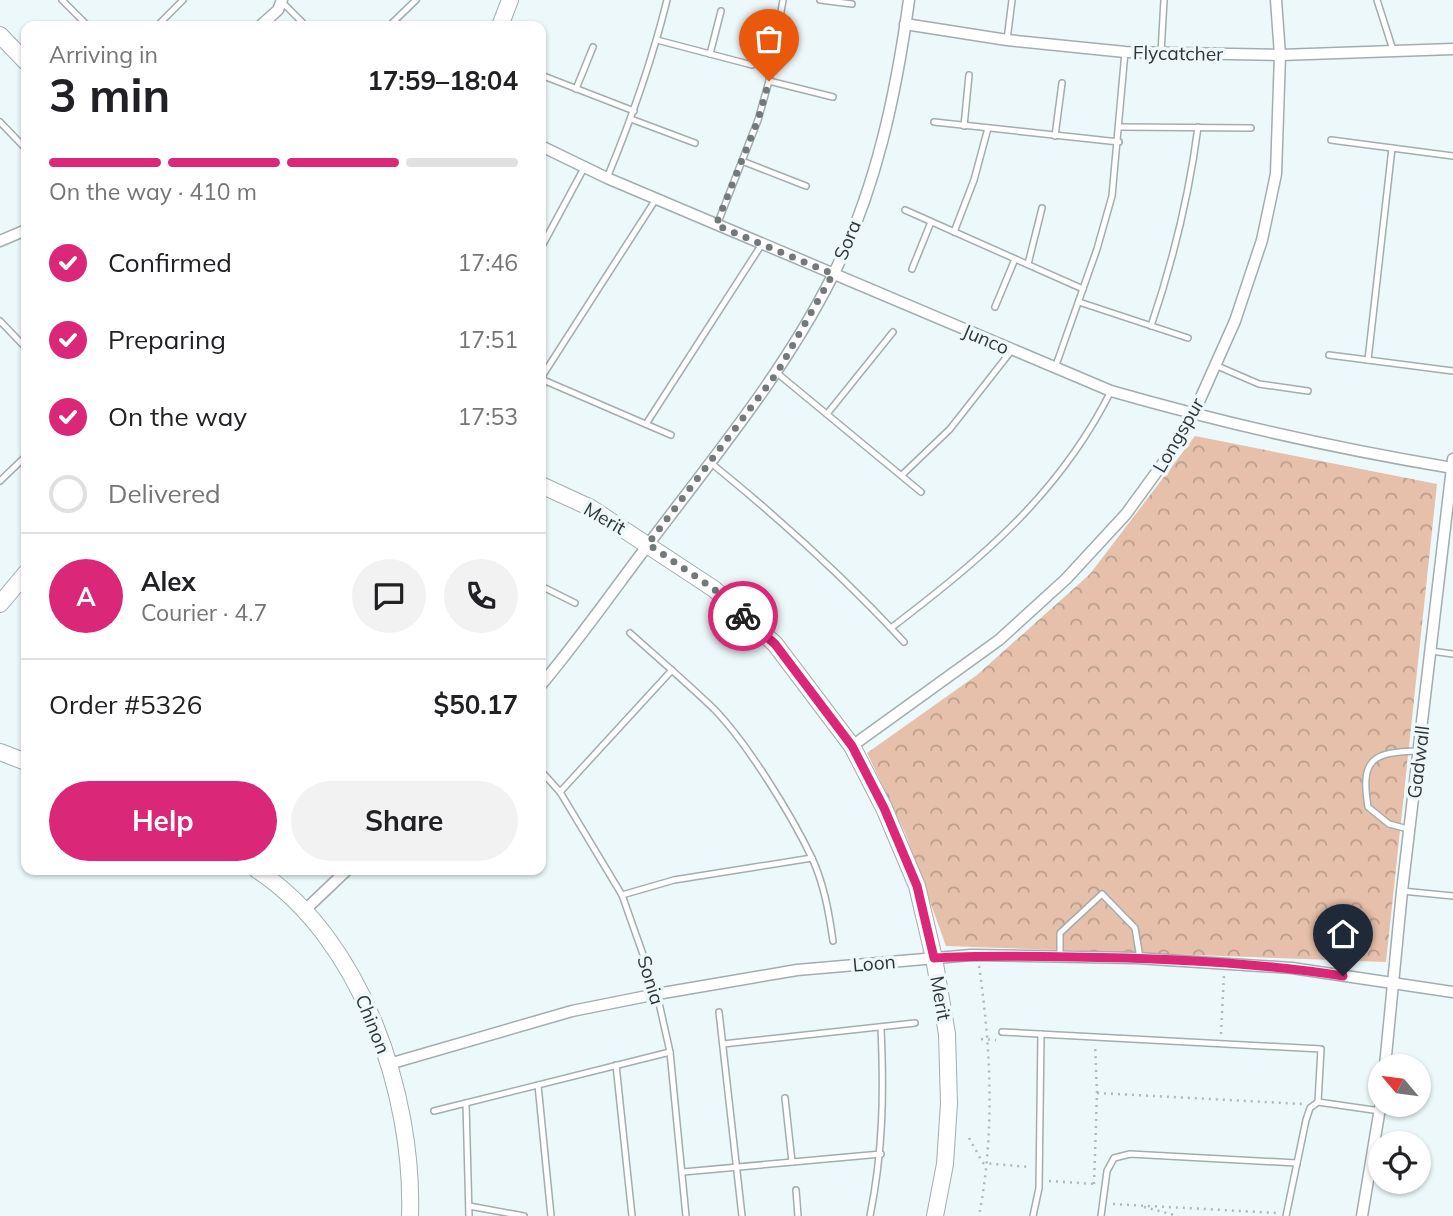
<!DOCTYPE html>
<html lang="en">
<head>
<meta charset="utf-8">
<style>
	:root { --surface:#fff; --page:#f2f2f2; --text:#202124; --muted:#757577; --line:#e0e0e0; --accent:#db2777 }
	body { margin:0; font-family:Mulish,sans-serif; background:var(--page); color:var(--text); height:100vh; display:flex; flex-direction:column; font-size:26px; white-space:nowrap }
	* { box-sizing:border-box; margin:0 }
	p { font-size:23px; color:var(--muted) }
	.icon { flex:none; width:38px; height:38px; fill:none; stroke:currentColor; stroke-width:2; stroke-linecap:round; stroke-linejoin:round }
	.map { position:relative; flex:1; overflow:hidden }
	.panel { position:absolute; left:21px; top:21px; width:525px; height:854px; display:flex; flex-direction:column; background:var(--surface); border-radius:14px; box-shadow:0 2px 5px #0004 }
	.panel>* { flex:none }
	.needle { width:46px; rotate:299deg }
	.buttons { position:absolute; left:1368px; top:1054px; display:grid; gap:14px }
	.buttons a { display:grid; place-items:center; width:63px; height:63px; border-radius:50%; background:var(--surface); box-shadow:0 2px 5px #0004; font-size:35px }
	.pin { position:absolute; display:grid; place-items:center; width:60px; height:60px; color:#fff; margin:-72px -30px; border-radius:50% 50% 50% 0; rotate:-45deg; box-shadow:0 0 7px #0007 }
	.pin .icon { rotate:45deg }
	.courier { position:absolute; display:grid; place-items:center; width:70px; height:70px; margin:-35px; border:5px solid #db2777; border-radius:50%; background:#fff; color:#222; box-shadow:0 2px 9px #0007 }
	.head em { font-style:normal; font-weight:700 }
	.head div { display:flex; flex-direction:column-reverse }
	.head { display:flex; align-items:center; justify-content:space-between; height:119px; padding:0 28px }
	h1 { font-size:46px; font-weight:700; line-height:52px }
	.bar { display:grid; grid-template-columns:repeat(4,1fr); gap:10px 7px; align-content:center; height:84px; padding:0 28px }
	.bar i { height:9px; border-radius:5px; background:var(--line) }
	.bar .on { background:var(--accent) }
	.bar p { grid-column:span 4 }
	.line { display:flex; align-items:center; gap:18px; padding:0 28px; border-top:2px solid var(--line) }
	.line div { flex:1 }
	.round { display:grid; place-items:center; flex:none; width:74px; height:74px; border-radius:37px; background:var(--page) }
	ol { padding:0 28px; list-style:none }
	li { display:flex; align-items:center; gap:21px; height:77px }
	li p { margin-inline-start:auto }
	li .icon { padding:7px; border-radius:50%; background:var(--accent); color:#fff; stroke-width:4 }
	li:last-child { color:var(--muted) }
	li i { width:38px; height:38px; border:4px solid var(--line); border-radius:50% }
	.button { display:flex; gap:14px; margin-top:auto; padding:14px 28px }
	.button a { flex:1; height:80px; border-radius:42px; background:var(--accent); color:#fff; font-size:28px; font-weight:700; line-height:80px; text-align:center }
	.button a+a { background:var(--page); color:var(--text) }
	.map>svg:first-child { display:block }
	.park { fill:url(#park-crowns) }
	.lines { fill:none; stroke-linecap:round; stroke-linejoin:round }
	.lane-casing { stroke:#a3adb0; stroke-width:8 }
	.street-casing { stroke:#a3adb0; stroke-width:13 }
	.secondary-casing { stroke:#a3adb0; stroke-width:18 }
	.path { stroke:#afb8ba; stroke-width:2.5; stroke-dasharray:2 5; stroke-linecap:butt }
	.lane { stroke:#fff; stroke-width:5 }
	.street { stroke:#fff; stroke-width:10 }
	.secondary { stroke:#fff; stroke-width:16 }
	.done { stroke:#72797b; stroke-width:7; stroke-dasharray:0 12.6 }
	.route { stroke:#db2777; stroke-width:9 }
	.labels { text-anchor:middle; stroke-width:7; stroke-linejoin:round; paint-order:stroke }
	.street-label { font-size:19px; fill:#313536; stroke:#ecf8fa }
</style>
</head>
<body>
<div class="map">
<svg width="1453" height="1216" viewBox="0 0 1453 1216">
	<defs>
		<pattern id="park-crowns" width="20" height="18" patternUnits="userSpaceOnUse" patternTransform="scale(1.75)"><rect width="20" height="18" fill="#e6c0aa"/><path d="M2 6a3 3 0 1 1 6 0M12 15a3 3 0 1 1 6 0" fill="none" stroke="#bb9d8b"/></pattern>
	</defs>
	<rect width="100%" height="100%" fill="#ecf8fa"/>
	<path class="park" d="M1195 436 1437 484 1386 962 946 946 906 835 867 753 977 675 1090 574Z"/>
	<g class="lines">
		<g class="lane-casing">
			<g id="lane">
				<path d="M62 0 88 26"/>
				<path d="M820 0 852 4"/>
				<path d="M1377 0 1393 50"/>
				<path d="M282 2 306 26"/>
				<path d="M157 26 183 0"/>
				<path d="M389 26 416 0"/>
				<path d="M657 40 752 65"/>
				<path d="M1007 40 1012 0"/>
				<path d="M1161 53 1164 0"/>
				<path d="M710 54 721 11"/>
				<path d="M541 75 634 111"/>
				<path d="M769 81 833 97"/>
				<path d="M576 89 593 47"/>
				<path d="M631 119 695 143"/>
				<path d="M0 122 26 149"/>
				<path d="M934 122 1119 142"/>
				<path d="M964 126 969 75"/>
				<path d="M1120 127 1251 128"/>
				<path d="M1055 136 1062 83"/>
				<path d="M1331 140 1453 156"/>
				<path d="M742 161 806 186"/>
				<path d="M607 178C631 120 652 61 667 0"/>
				<path d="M905 210 1083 289"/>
				<path d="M717 225 758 120 769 81 783 0"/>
				<path d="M954 232 974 180 988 128"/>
				<path d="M541 248 584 168"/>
				<path d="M1028 264 1042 208"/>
				<path d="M912 269 931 222"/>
				<path d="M1079 302 1188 338"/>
				<path d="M995 307 1015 259"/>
				<path d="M0 321 26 348"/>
				<path d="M1151 326C1173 261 1189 196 1198 127"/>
				<path d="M1329 355 1453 371"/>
				<path d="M1368 360 1392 148"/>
				<path d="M1215 365 1259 384 1308 391"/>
				<path d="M1055 368 1097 249 1112 196 1125 52"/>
				<path d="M777 373 921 492"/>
				<path d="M541 378 656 199"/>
				<path d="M541 379 671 435"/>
				<path d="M827 414 893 332"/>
				<path d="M646 424 762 244"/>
				<path d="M711 463C780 519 844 577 904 642"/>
				<path d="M902 475 950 429 1012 350"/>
				<path d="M0 481 26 456"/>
				<path d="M541 586 575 603"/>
				<path d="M891 628C981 559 1059 495 1111 391"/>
				<path d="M630 633C658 658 687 683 714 709 747 743 791 814 812 858 824 884 829 913 833 941"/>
				<path d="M1431 651 1453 654"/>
				<path d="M541 771 560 792 622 895 657 994 670 1052 686 1216"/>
				<path d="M560 792 672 670"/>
				<path d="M1408 829 1389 824 1368 807C1360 758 1373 752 1419 751"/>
				<path d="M1402 891 1453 896"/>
				<path d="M622 895 674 880 812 858"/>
				<path d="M1060 957V933L1102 894 1135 928 1140 958"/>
				<path d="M719 1012 742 1216"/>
				<path d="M1002 1032 1321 1049 1318 1102 1310 1108 1306 1120 1286 1216"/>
				<path d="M723 1044 915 1023"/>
				<path d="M616 1065 632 1216"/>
				<path d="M538 1085 551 1216"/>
				<path d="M785 1098 792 1162"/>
				<path d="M1318 1102 1380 1111"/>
				<path d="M466 1103 469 1216"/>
				<path d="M434 1111 670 1052"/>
				<path d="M683 1172 881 1154"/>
				<path d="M796 1190 798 1216"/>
				<path d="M469 1206 524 1216"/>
				<path d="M870 1216C883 1151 884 1094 881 1028"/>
				<path d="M1033 1216 1039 1188 1041 1034"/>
				<path d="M1101 1216 1107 1171 1114 1158 1130 1154 1297 1163"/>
			</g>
		</g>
		<g class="street-casing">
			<g id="street">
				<path d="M905 24 1007 40 1125 52 1280 55 1453 49"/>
				<path d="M260 26 278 10 282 0"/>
				<path d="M541 146 607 178 1111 391C1223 423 1337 449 1453 468"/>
				<path d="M0 241 26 230"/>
				<path d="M541 685C583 635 620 581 660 529 722 447 787 367 833 275 876 190 896 94 909 0"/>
				<path d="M852 746 999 640 1066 579 1126 514 1169 455 1193 415 1235 321 1262 240 1276 174 1280 55 1276 0"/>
				<path d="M305 910 347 870"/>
				<path d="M389 1064 572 1011 657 994 797 970 971 955 1136 958 1292 968 1453 992"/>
				<path d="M1385 1066 1402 891 1453 459"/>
				<path d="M1362 1216 1381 1102"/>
			</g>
		</g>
		<g class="secondary-casing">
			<g id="secondary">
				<path d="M500 26 510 0"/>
				<path d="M0 35 26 62"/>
				<path d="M541 485 591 508 714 589 775 644 852 746 884 808 917 886 934 958 947 1034 949 1103 945 1164 935 1216"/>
				<path d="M0 604 26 573"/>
				<path d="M0 752 26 762"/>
				<path d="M257 870C362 939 414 1095 410 1216"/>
			</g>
		</g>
		<g class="path">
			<path d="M979 966C991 1049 995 1132 979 1216"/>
			<path d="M1221 1034 1224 974"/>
			<path d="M981 1039 996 1040"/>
			<path d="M1097 1093 1303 1104"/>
			<path d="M969 1138 983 1163 1029 1167"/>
			<path d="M1049 1181 1095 1184"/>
			<path d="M1094 1184 1097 1093 1095 1044"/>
			<path d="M1113 1204 1277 1213"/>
			<path d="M1144 1207 1178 1216"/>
		</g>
		<use href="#lane" class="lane"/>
		<use href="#street" class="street"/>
		<use href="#secondary" class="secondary"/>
	</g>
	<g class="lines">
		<path class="done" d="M743 616 714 589 648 544 777 373 833 274 716 225 758 120 769 81"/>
		<path class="route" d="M743 616 775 644 852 746 884 808 917 886 934 958C980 955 1026 956 1072 957 1162 958 1254 962 1343 976"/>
	</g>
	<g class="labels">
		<g class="street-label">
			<text transform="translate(1178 53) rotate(1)" y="7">Flycatcher</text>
			<text transform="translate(847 240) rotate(-68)" y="7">Sora</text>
			<text transform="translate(986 339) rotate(23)" y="7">Junco</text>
			<text transform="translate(1178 435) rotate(-60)" y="7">Longspur</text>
			<text transform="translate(605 518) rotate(30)" y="7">Merit</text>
			<text transform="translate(1418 762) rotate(-83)" y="7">Gadwall</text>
			<text transform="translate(874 963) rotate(-5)" y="7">Loon</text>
			<text transform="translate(651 980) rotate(73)" y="7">Sonia</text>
			<text transform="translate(941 998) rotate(80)" y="7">Merit</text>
			<text transform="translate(373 1024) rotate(68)" y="7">Chinon</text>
		</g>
	</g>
</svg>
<div class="buttons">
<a><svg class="needle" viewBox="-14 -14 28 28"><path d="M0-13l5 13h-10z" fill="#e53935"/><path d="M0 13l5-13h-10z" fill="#757577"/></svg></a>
<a><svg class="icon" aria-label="locate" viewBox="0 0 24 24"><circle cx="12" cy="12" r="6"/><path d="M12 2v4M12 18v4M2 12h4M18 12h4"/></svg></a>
</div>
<div class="pin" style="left:769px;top:81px;background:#ea580c"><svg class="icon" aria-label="bag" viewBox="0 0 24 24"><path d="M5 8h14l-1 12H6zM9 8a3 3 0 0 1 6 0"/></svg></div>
<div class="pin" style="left:1343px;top:976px;background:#1f2937"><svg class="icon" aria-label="home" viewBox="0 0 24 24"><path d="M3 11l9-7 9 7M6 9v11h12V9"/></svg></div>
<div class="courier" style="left:743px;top:616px"><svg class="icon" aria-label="bike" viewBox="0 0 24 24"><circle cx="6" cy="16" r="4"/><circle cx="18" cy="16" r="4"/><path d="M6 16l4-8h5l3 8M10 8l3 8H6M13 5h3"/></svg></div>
<section class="panel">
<div class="head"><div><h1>3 min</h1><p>Arriving in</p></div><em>17:59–18:04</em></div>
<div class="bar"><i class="on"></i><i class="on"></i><i class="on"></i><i></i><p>On the way · 410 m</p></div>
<ol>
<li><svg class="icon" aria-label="check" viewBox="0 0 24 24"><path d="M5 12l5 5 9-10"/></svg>Confirmed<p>17:46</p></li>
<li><svg class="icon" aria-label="check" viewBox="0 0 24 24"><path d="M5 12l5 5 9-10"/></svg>Preparing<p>17:51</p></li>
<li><svg class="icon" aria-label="check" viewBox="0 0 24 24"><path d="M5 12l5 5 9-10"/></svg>On the way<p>17:53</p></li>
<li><i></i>Delivered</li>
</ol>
<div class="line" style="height:126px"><b class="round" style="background:var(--accent);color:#fff">A</b><div><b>Alex</b><p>Courier · 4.7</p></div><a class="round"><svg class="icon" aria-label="chat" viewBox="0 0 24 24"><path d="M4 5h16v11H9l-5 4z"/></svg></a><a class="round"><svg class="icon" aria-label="phone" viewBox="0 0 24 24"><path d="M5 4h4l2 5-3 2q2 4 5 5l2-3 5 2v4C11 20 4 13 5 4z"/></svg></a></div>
<div class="line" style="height:91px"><div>Order #5326</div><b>$50.17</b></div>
<div class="button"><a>Help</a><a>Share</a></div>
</section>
</div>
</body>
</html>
